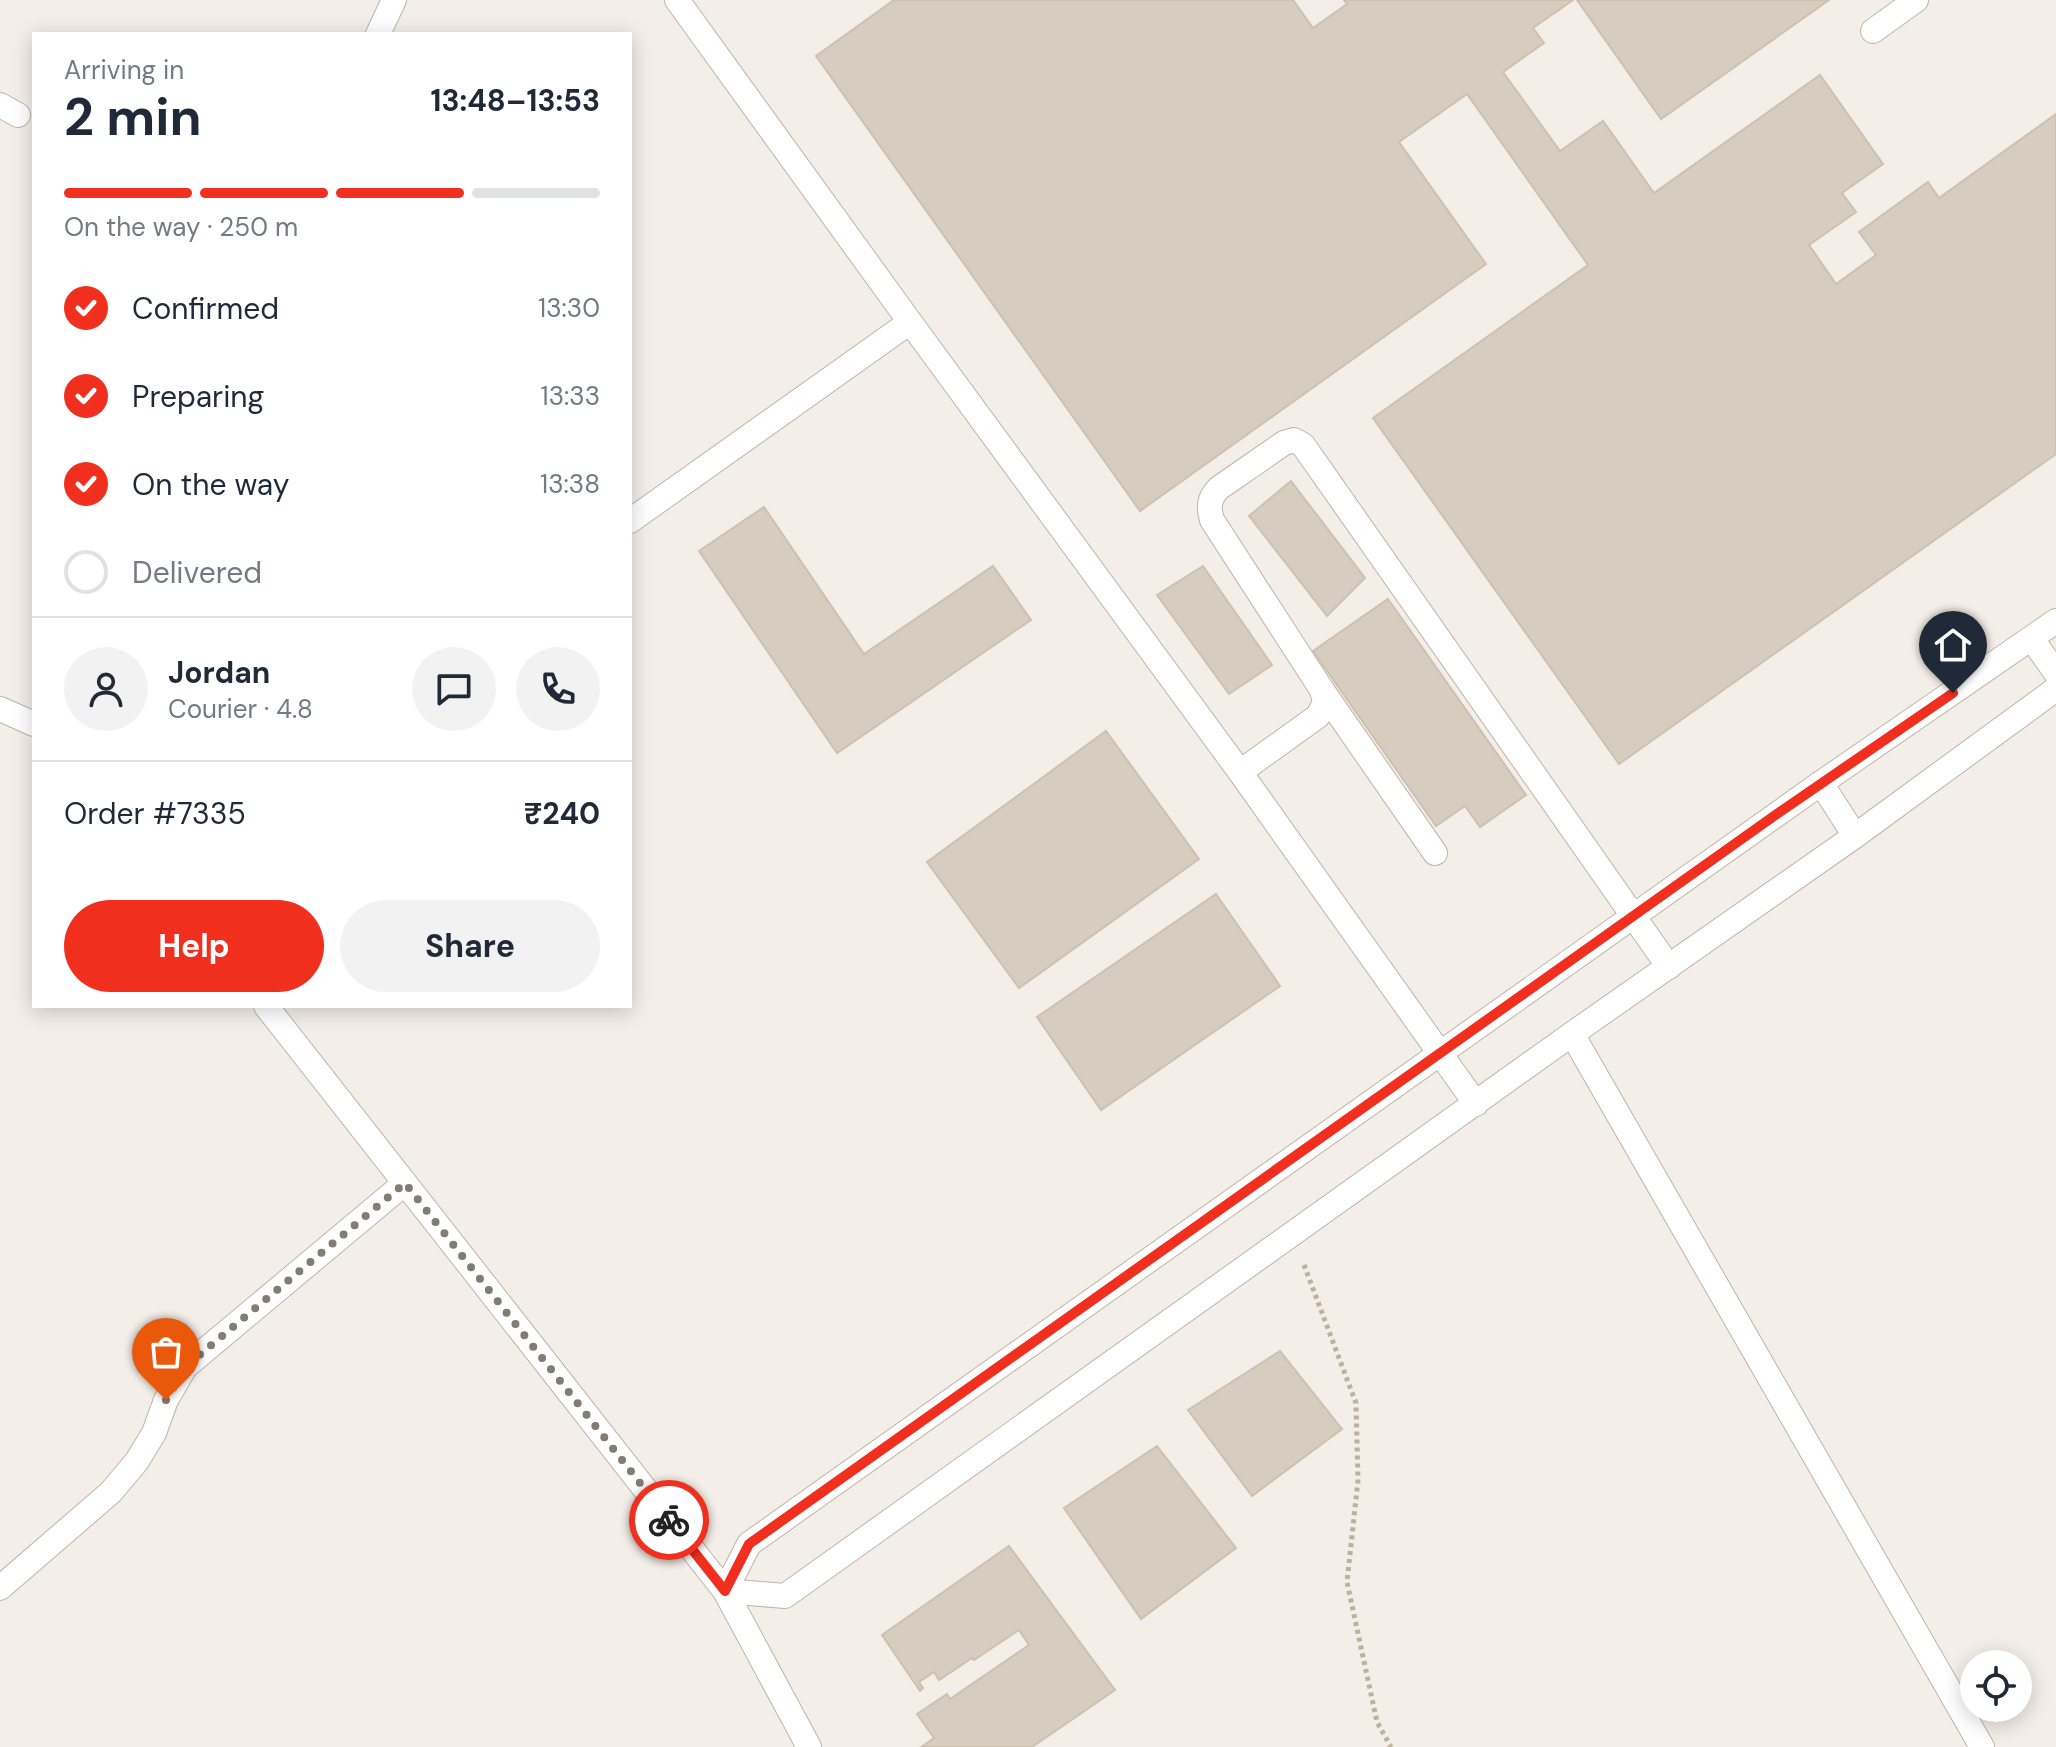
<!DOCTYPE html>
<html lang="en">
<head>
<meta charset="utf-8">
<style>
	:root { --surface:#fff; --page:#f2f2f3; --text:#1f2937; --muted:#747a83; --line:#e0e1e3; --accent:#f12f1f }
	body { margin:0; font-family:"DM Sans",sans-serif; background:var(--page); color:var(--text); height:100vh; display:flex; flex-direction:column; font-size:30px; white-space:nowrap }
	* { box-sizing:border-box; margin:0 }
	p { font-size:26px; color:var(--muted) }
	.icon { flex:none; width:44px; height:44px; fill:none; stroke:currentColor; stroke-width:2; stroke-linecap:round; stroke-linejoin:round }
	.map { position:relative; flex:1; overflow:hidden }
	.details { position:absolute; left:32px; top:32px; width:600px; height:976px; display:flex; flex-direction:column; background:var(--surface); border-radius:0px; box-shadow:0 4px 20px #0003 }
	.details>* { flex:none }
	.tools { position:absolute; left:1960px; top:1650px; display:grid; gap:16px }
	.tools a { display:grid; place-items:center; width:72px; height:72px; border-radius:50%; background:var(--surface); box-shadow:0 4px 20px #0003; font-size:40px }
	.pin { position:absolute; display:grid; place-items:center; width:68px; height:68px; color:#fff; margin:-82px -34px; border-radius:50% 50% 50% 0; rotate:-45deg; box-shadow:0 0 8px #0007 }
	.pin .icon { rotate:45deg }
	.courier { position:absolute; display:grid; place-items:center; width:80px; height:80px; margin:-40px; border:6px solid #f12f1f; border-radius:50%; background:#fff; color:#222; box-shadow:0 2px 10px #0007 }
	.overview em { font-style:normal; font-weight:700 }
	.overview div { display:flex; flex-direction:column-reverse }
	.overview { display:flex; align-items:center; justify-content:space-between; height:136px; padding:0 32px }
	h1 { font-size:52px; font-weight:700; line-height:60px }
	.bar { display:grid; grid-template-columns:repeat(4,1fr); gap:12px 8px; align-content:center; height:96px; padding:0 32px }
	.bar i { height:10px; border-radius:6px; background:var(--line) }
	.bar .on { background:var(--accent) }
	.bar p { grid-column:span 4 }
	.line { display:flex; align-items:center; gap:20px; padding:0 32px; border-top:2px solid var(--line) }
	.line div { flex:1 }
	.round { display:grid; place-items:center; flex:none; width:84px; height:84px; border-radius:42px; background:var(--page) }
	ol { padding:0 32px; list-style:none }
	li { display:flex; align-items:center; gap:24px; height:88px }
	li p { margin-inline-start:auto }
	li .icon { padding:8px; border-radius:50%; background:var(--accent); color:#fff; stroke-width:4 }
	li:last-child { color:var(--muted) }
	li i { width:44px; height:44px; border:4px solid var(--line); border-radius:50% }
	.action { display:flex; gap:16px; margin-top:auto; padding:16px 32px }
	.action a { flex:1; height:92px; border-radius:48px; background:var(--accent); color:#fff; font-size:32px; font-weight:700; line-height:92px; text-align:center }
	.action a+a { background:var(--page); color:var(--text) }
	.map>svg:first-child { display:block }
	.building { fill:#d7ccc0; stroke:#cec0b0; stroke-width:2 }
	.lines { fill:none; stroke-linecap:round; stroke-linejoin:round }
	.service-casing { stroke:#beb5aa; stroke-width:26 }
	.path { stroke:#bfb09b; stroke-width:5; stroke-dasharray:4 4; stroke-linecap:butt }
	.service { stroke:#fff; stroke-width:24 }
	.done { stroke:#827c74; stroke-width:8; stroke-dasharray:0 14.4 }
	.route { stroke:#f12f1f; stroke-width:10 }
</style>
</head>
<body>
<div class="map">
<svg width="2056" height="1747" viewBox="0 0 2056 1747">
	<rect width="100%" height="100%" fill="#f3eee7"/>
	<g class="building">
		<path d="M894 0H1293L1313 28 1347 4 1344 0H1573L1533 28 1544 43 1503 72 1560 151 1603 121 1654 193 1820 75 1883 164 1842 193 1856 212 1809 245 1836 284 1876 255 1859 232 1928 182 1939 198 2056 114V454L1619 764 1373 418 1588 265 1467 94 1399 142 1486 264 1140 511 816 56Z"/>
		<path d="M1577 0H1829L1661 119Z"/>
		<path d="M1291 481 1365 578 1327 616 1249 516Z"/>
		<path d="M764 507 864 654 993 566 1031 620 837 753 699 551Z"/>
		<path d="M1203 566 1272 665 1229 694 1157 595Z"/>
		<path d="M1388 599 1526 795 1480 827 1465 806 1436 826 1313 651Z"/>
		<path d="M1106 731 1199 859 1019 988 927 862Z"/>
		<path d="M1216 894 1280 986 1101 1110 1037 1017Z"/>
		<path d="M1280 1351 1342 1429 1252 1496 1188 1410Z"/>
		<path d="M1157 1446 1236 1548 1141 1619 1064 1508Z"/>
		<path d="M1009 1546 1115 1690 1032 1747H921L934 1738 917 1714 947 1694 950 1699 1029 1645 1019 1630 974 1660 972 1658 939 1680 934 1672 919 1682 923 1688 920 1691 882 1635Z"/>
	</g>
	<g class="lines">
		<g class="service-casing">
			<g id="service">
				<path d="M677 0 910 322 1240 772 1476 1104"/>
				<path d="M1873 31 1916 0"/>
				<path d="M378 34 394 0"/>
				<path d="M0 105 18 115"/>
				<path d="M630 521 910 322"/>
				<path d="M2056 621 1821 783 749 1544 725 1591 785 1596 1572 1034 1855 836 2056 689"/>
				<path d="M2032 639 2056 673"/>
				<path d="M1322 690 1435 853"/>
				<path d="M0 709 34 724"/>
				<path d="M1240 772 1318 716 1325 703 1322 690 1212 520C1208 507 1209 498 1219 488L1284 443 1294 440 1303 445 1669 967"/>
				<path d="M1821 783 1855 836"/>
				<path d="M266 1006 725 1591 809 1747"/>
				<path d="M1572 1034 1982 1747"/>
				<path d="M0 1588 111 1492 137 1461 154 1433 166 1400 185 1367 405 1183"/>
			</g>
		</g>
		<path class="path" d="M1304 1265 1356 1403 1358 1480 1347 1582 1377 1722 1391 1747"/>
		<use href="#service" class="service"/>
	</g>
	<g class="lines">
		<path class="done" d="M166 1400 185 1367 405 1183 669 1520"/>
		<path class="route" d="M669 1520 725 1591 749 1544 1774 816 1953 693"/>
	</g>
</svg>
<div class="tools">
<a><svg class="icon" aria-label="locate" viewBox="0 0 24 24"><circle cx="12" cy="12" r="6"/><path d="M12 2v4M12 18v4M2 12h4M18 12h4"/></svg></a>
</div>
<div class="pin" style="left:166px;top:1400px;background:#ea580c"><svg class="icon" aria-label="bag" viewBox="0 0 24 24"><path d="M5 8h14l-1 12H6zM9 8a3 3 0 0 1 6 0"/></svg></div>
<div class="pin" style="left:1953px;top:693px;background:#1f2937"><svg class="icon" aria-label="home" viewBox="0 0 24 24"><path d="M3 11l9-7 9 7M6 9v11h12V9"/></svg></div>
<div class="courier" style="left:669px;top:1520px"><svg class="icon" aria-label="bike" viewBox="0 0 24 24"><circle cx="6" cy="16" r="4"/><circle cx="18" cy="16" r="4"/><path d="M6 16l4-8h5l3 8M10 8l3 8H6M13 5h3"/></svg></div>
<section class="details">
<div class="overview"><div><h1>2 min</h1><p>Arriving in</p></div><em>13:48–13:53</em></div>
<div class="bar"><i class="on"></i><i class="on"></i><i class="on"></i><i></i><p>On the way · 250 m</p></div>
<ol>
<li><svg class="icon" aria-label="check" viewBox="0 0 24 24"><path d="M5 12l5 5 9-10"/></svg>Confirmed<p>13:30</p></li>
<li><svg class="icon" aria-label="check" viewBox="0 0 24 24"><path d="M5 12l5 5 9-10"/></svg>Preparing<p>13:33</p></li>
<li><svg class="icon" aria-label="check" viewBox="0 0 24 24"><path d="M5 12l5 5 9-10"/></svg>On the way<p>13:38</p></li>
<li><i></i>Delivered</li>
</ol>
<div class="line" style="height:144px"><a class="round"><svg class="icon" aria-label="person" viewBox="0 0 24 24"><circle cx="12" cy="8" r="4"/><path d="M4 21q1-7 8-7t8 7"/></svg></a><div><b>Jordan</b><p>Courier · 4.8</p></div><a class="round"><svg class="icon" aria-label="chat" viewBox="0 0 24 24"><path d="M4 5h16v11H9l-5 4z"/></svg></a><a class="round"><svg class="icon" aria-label="phone" viewBox="0 0 24 24"><path d="M5 4h4l2 5-3 2q2 4 5 5l2-3 5 2v4C11 20 4 13 5 4z"/></svg></a></div>
<div class="line" style="height:104px"><div>Order #7335</div><b>₹240</b></div>
<div class="action"><a>Help</a><a>Share</a></div>
</section>
</div>
</body>
</html>
